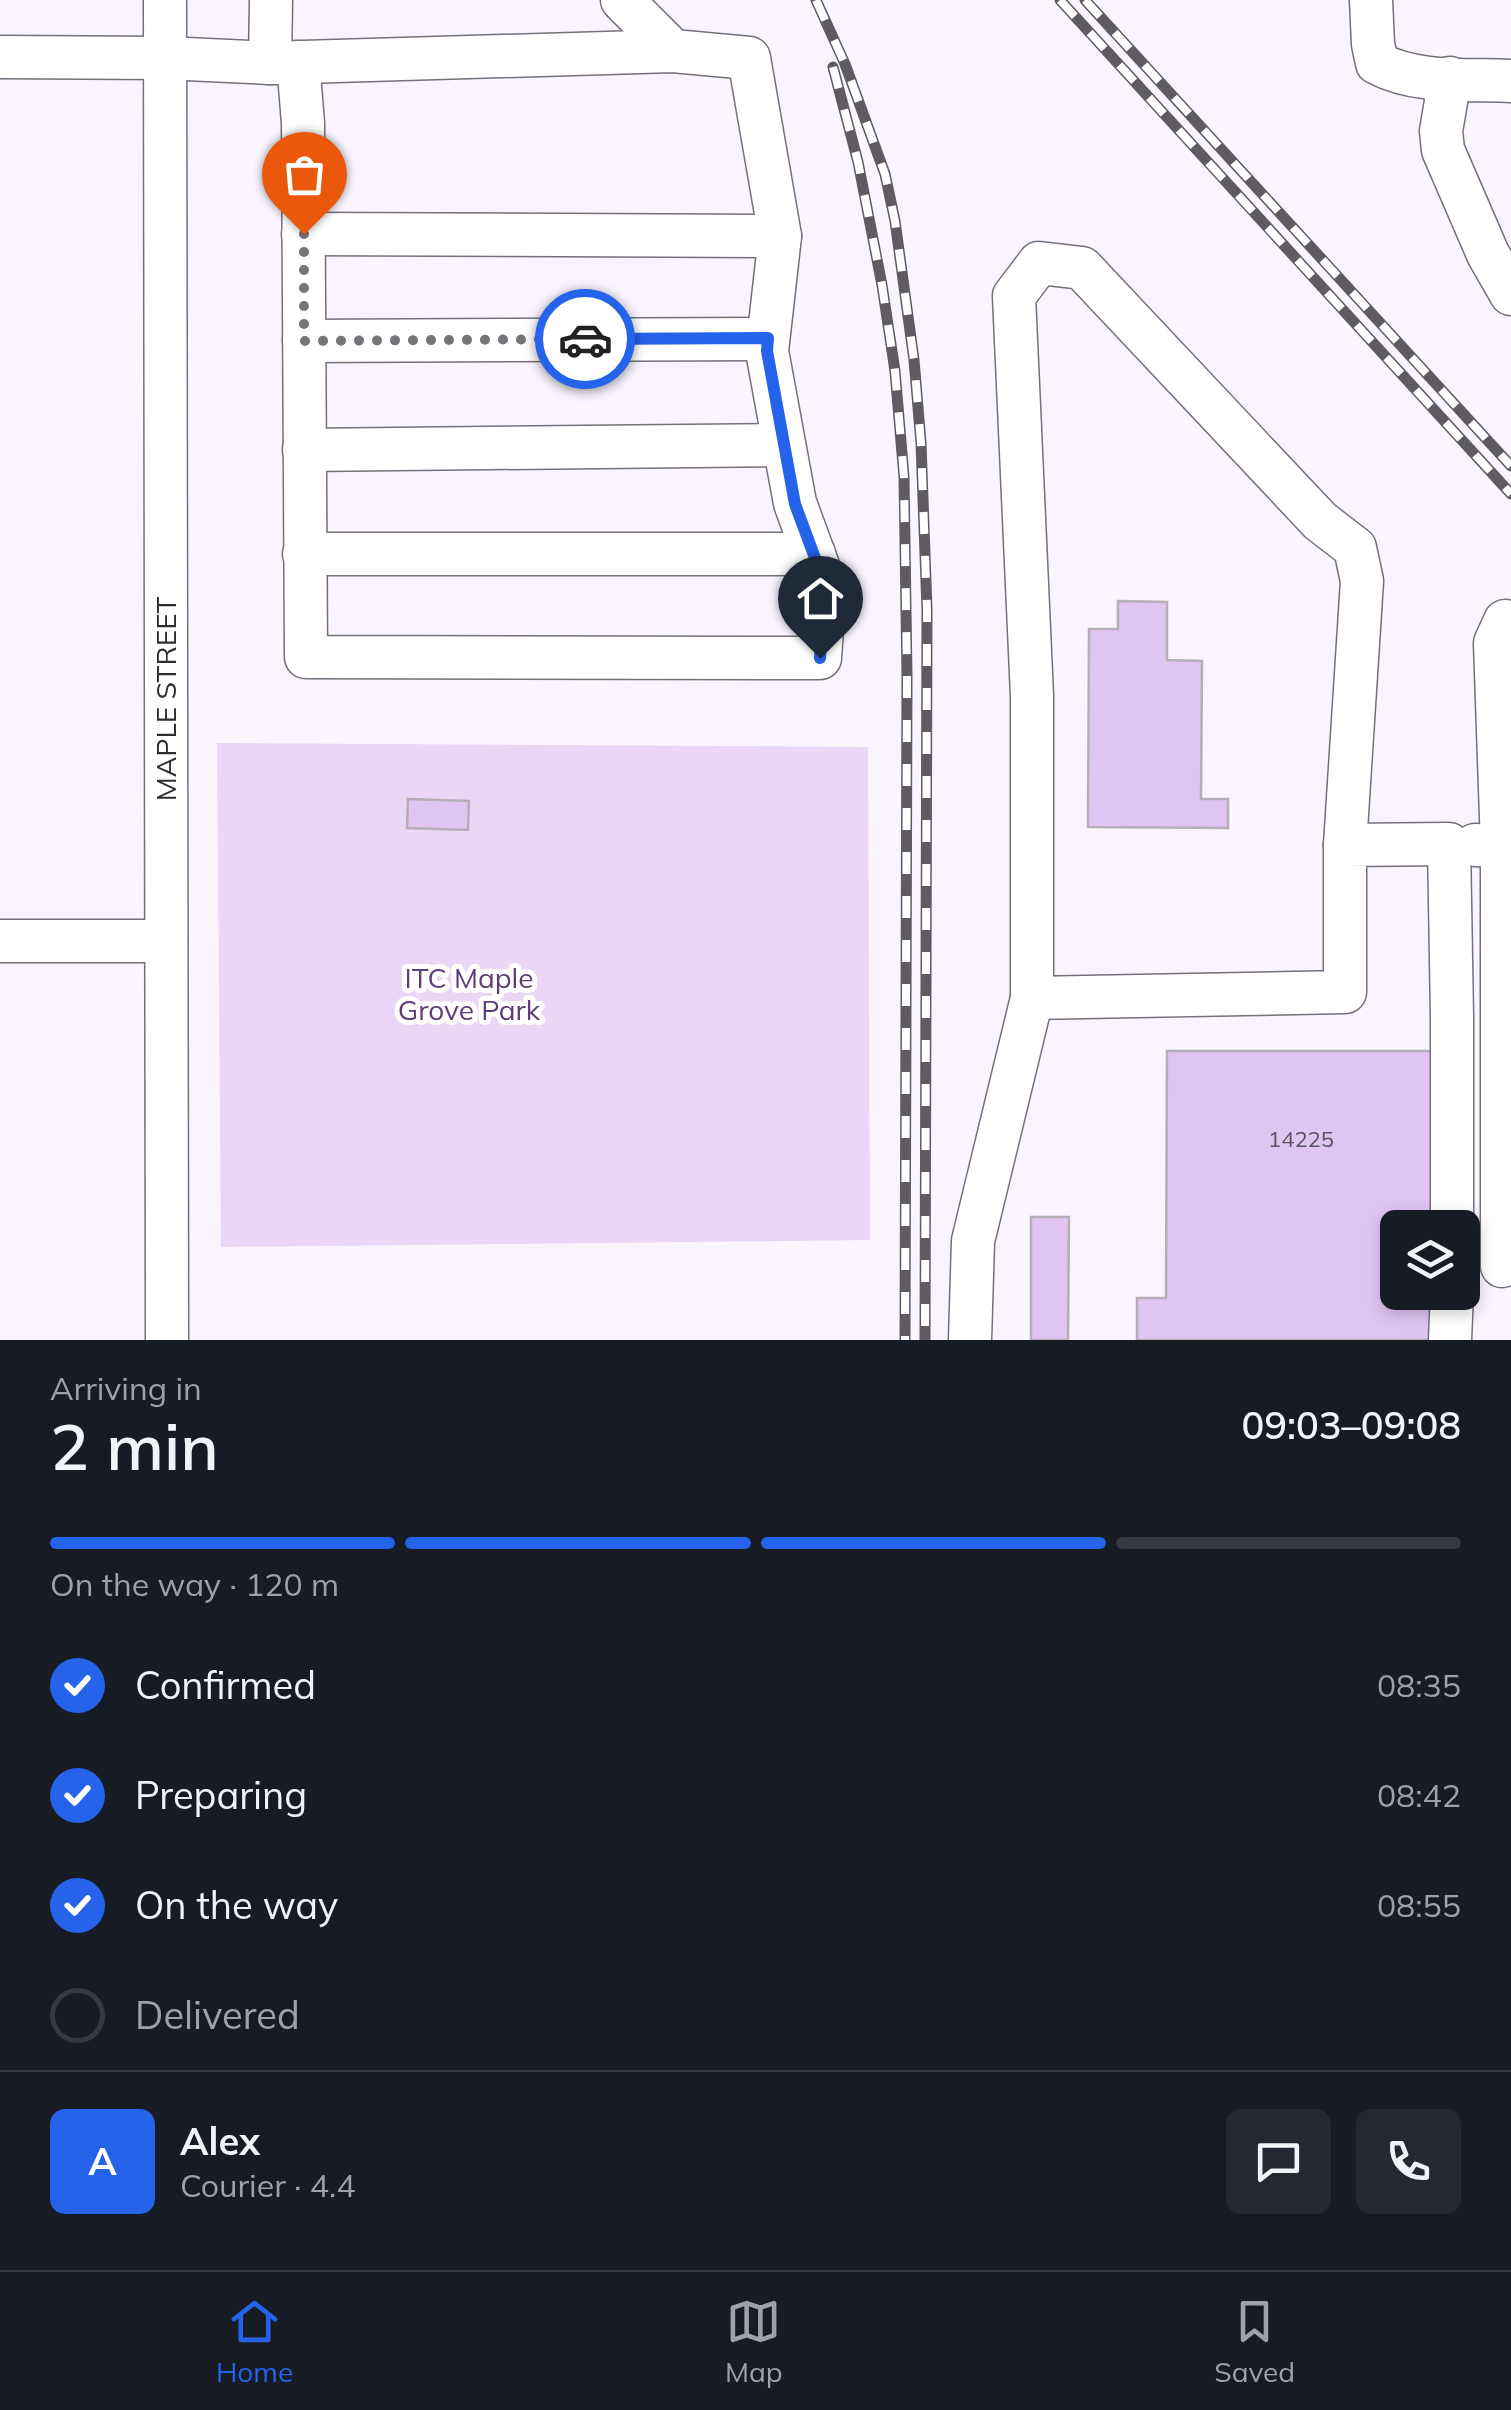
<!DOCTYPE html>
<html lang="en">
<head>
<meta charset="utf-8">
<style>
	:root { --surface:#171b24; --page:#242831; --text:#f1f3f6; --muted:#9ea1a6; --line:#363941; --accent:#2563eb }
	body { margin:0; font-family:Mulish,sans-serif; background:var(--page); color:var(--text); height:100vh; display:flex; flex-direction:column; font-size:38px; white-space:nowrap }
	* { box-sizing:border-box; margin:0 }
	p { font-size:32px; color:var(--muted) }
	.icon { flex:none; width:55px; height:55px; fill:none; stroke:currentColor; stroke-width:2; stroke-linecap:round; stroke-linejoin:round }
	.map { position:relative; height:1340px; overflow:hidden }
	.panel { display:flex; flex-direction:column; background:var(--surface); flex:1 }
	.panel>* { flex:none }
	.controls { position:absolute; left:1380px; top:1210px; display:grid; gap:20px }
	.controls a { display:grid; place-items:center; width:100px; height:100px; border-radius:15px; background:var(--surface); box-shadow:0 5px 15px #0003; font-size:50px }
	.pin { position:absolute; display:grid; place-items:center; width:85px; height:85px; color:#fff; margin:-102px -42px; border-radius:50% 50% 50% 0; rotate:-45deg; box-shadow:0 0 10px #0007 }
	.pin .icon { rotate:45deg }
	.courier { position:absolute; display:grid; place-items:center; width:100px; height:100px; margin:-50px; border:8px solid #2563eb; border-radius:50%; background:#fff; color:#222; box-shadow:0 2px 12px #0007 }
	.headline em { font-style:normal; font-weight:600 }
	.headline div { display:flex; flex-direction:column-reverse }
	.headline { display:flex; align-items:center; justify-content:space-between; height:170px; padding:0 50px }
	h1 { font-size:65px; font-weight:600; line-height:75px }
	.bar { display:grid; grid-template-columns:repeat(4,1fr); gap:15px 10px; align-content:center; height:120px; padding:0 50px }
	.bar i { height:12px; border-radius:8px; background:var(--line) }
	.bar .active { background:var(--accent) }
	.bar p { grid-column:span 4 }
	.line { display:flex; align-items:center; gap:25px; padding:0 50px; border-top:2px solid var(--line) }
	.line div { flex:1 }
	.round { display:grid; place-items:center; flex:none; width:105px; height:105px; border-radius:15px; background:var(--page) }
	ol { padding:0 50px; list-style:none }
	li { display:flex; align-items:center; gap:30px; height:110px }
	li p { margin-inline-start:auto }
	li .icon { padding:10px; border-radius:50%; background:var(--accent); color:#fff; stroke-width:4 }
	li:last-child { color:var(--muted) }
	li i { width:55px; height:55px; border:5px solid var(--line); border-radius:50% }
	.dock { display:flex; justify-content:space-around; align-items:center; height:140px; border-top:2px solid var(--line); background:var(--surface); font-size:28px; color:var(--muted) }
	.dock a { display:grid; justify-items:center; gap:5px }
	.dock .active { color:var(--accent) }
	.map>svg:first-child { display:block }
	.green { fill:#ead7f8 }
	.building { fill:#e0c5f3; stroke:#b3aeb7; stroke-width:2.5 }
	.lines { fill:none; stroke-linecap:round; stroke-linejoin:round }
	.minor-casing { stroke:#757079; stroke-width:45 }
	.minor { stroke:#fff; stroke-width:42 }
	.rail-casing { stroke:#5e5c61; stroke-width:11 }
	.rail { stroke:#fff; stroke-width:8; stroke-dasharray:22; stroke-linecap:butt }
	.done { stroke:#767379; stroke-width:10; stroke-dasharray:0 18 }
	.route { stroke:#2563eb; stroke-width:12 }
	.labels { text-anchor:middle; stroke-width:10; stroke-linejoin:round; paint-order:stroke }
	.number-label { font-size:22px; fill:#5b5362 }
	.street-label { font-size:28px; fill:#2f2d31; stroke:#fff }
	.park-label { font-size:28px; fill:#5f3d76; stroke:#fff }
</style>
</head>
<body>
<div class="map">
<svg width="1511" height="1340" viewBox="0 0 1511 1340">
	<rect width="100%" height="100%" fill="#f9f4fe"/>
	<path class="green" d="M217 743 868 747 870 1240 221 1247Z"/>
	<g class="building">
		<path d="M1118 601 1167 602V660L1202 661 1201 799H1228V828L1088 827 1089 629H1118Z"/>
		<path d="M408 799 469 801 468 830 407 828Z"/>
		<path d="M1167 1051H1436V1228H1398V1292H1435V1340H1137V1298H1166Z"/>
		<path d="M1031 1217H1069L1068 1340H1031Z"/>
	</g>
	<g class="lines">
		<g class="minor-casing">
			<g id="minor">
				<path d="M165 0 167 1340"/>
				<path d="M622 0 673 51"/>
				<path d="M1371 0 1373 44 1377 63C1416 84 1468 79 1511 81"/>
				<path d="M0 57 165 58 270 63 673 51 749 58 780 236 767 351 795 503 825 585 820 658 306 657 303 123 298 62"/>
				<path d="M270 63 271 0"/>
				<path d="M1450 78 1441 131 1443 150 1488 254 1511 294"/>
				<path d="M303 234 780 236"/>
				<path d="M304 341 768 339"/>
				<path d="M304 450 784 445"/>
				<path d="M304 554H814"/>
				<path d="M1475 845 1502 846 1495 643 1505 621 1511 622"/>
				<path d="M0 941H166"/>
				<path d="M1032 998V696L1014 296 1039 263 1082 268 1320 521 1355 548 1362 581 1345 845"/>
				<path d="M1502 1266V846H1511"/>
				<path d="M970 1340 973 1241 1032 998 1345 992V845L1449 844 1452 1017V1228"/>
				<path d="M1450 1340 1452 1292"/>
			</g>
		</g>
		<use href="#minor" class="minor"/>
		<g class="rail-casing">
			<g id="rail">
				<path d="M816 0 845 64 885 174 895 221 914 360 921 443 927 610 925 1340"/>
				<path d="M1060 0 1511 494"/>
				<path d="M1085 0 1511 466"/>
				<path d="M833 67 858 162 882 285 895 371 904 477 907 676 905 1340"/>
			</g>
		</g>
		<use href="#rail" class="rail"/>
	</g>
	<g class="lines">
		<path class="done" d="M304 234V341L585 339"/>
		<path class="route" d="M585 339 768 338 767 351 795 504 825 585 820 658"/>
	</g>
	<g class="labels">
		<g class="number-label">
			<text x="1301" y="1147">14225</text>
		</g>
		<g class="street-label">
			<text transform="translate(166 699) rotate(-90)" y="10">MAPLE STREET</text>
		</g>
		<g class="park-label">
			<text x="469" y="988">ITC Maple<tspan x="469" dy="32">Grove Park</tspan></text>
		</g>
	</g>
</svg>
<div class="controls">
<a><svg class="icon" aria-label="layers" viewBox="0 0 24 24"><path d="M12 4l9 5-9 5-9-5zM3 14l9 5 9-5"/></svg></a>
</div>
<div class="pin" style="left:304px;top:234px;background:#ea580c"><svg class="icon" aria-label="bag" viewBox="0 0 24 24"><path d="M5 8h14l-1 12H6zM9 8a3 3 0 0 1 6 0"/></svg></div>
<div class="pin" style="left:820px;top:658px;background:#1f2937"><svg class="icon" aria-label="home" viewBox="0 0 24 24"><path d="M3 11l9-7 9 7M6 9v11h12V9"/></svg></div>
<div class="courier" style="left:585px;top:339px"><svg class="icon" aria-label="car" viewBox="0 0 24 24"><path d="M5 17H2v-5l4-1 3-4h7l3 4 3 1v5h-3M9 17h6M6 11h13"/><circle cx="7" cy="17" r="2"/><circle cx="17" cy="17" r="2"/></svg></div>
</div>
<section class="panel">
<div class="headline"><div><h1>2 min</h1><p>Arriving in</p></div><em>09:03–09:08</em></div>
<div class="bar"><i class="active"></i><i class="active"></i><i class="active"></i><i></i><p>On the way · 120 m</p></div>
<ol>
<li><svg class="icon" aria-label="check" viewBox="0 0 24 24"><path d="M5 12l5 5 9-10"/></svg>Confirmed<p>08:35</p></li>
<li><svg class="icon" aria-label="check" viewBox="0 0 24 24"><path d="M5 12l5 5 9-10"/></svg>Preparing<p>08:42</p></li>
<li><svg class="icon" aria-label="check" viewBox="0 0 24 24"><path d="M5 12l5 5 9-10"/></svg>On the way<p>08:55</p></li>
<li><i></i>Delivered</li>
</ol>
<div class="line" style="height:180px"><b class="round" style="background:var(--accent);color:#fff">A</b><div><b>Alex</b><p>Courier · 4.4</p></div><a class="round"><svg class="icon" aria-label="chat" viewBox="0 0 24 24"><path d="M4 5h16v11H9l-5 4z"/></svg></a><a class="round"><svg class="icon" aria-label="phone" viewBox="0 0 24 24"><path d="M5 4h4l2 5-3 2q2 4 5 5l2-3 5 2v4C11 20 4 13 5 4z"/></svg></a></div>
</section>
<nav class="dock">
<a class="active"><svg class="icon" aria-label="home" viewBox="0 0 24 24"><path d="M3 11l9-7 9 7M6 9v11h12V9"/></svg>Home</a>
<a><svg class="icon" aria-label="map" viewBox="0 0 24 24"><path d="M3 6l6-2 6 2 6-2v14l-6 2-6-2-6 2zM9 4v14M15 6v14"/></svg>Map</a>
<a><svg class="icon" aria-label="saved" viewBox="0 0 24 24"><path d="M7 4h10v16l-5-4-5 4z"/></svg>Saved</a>
</nav>
</body>
</html>
